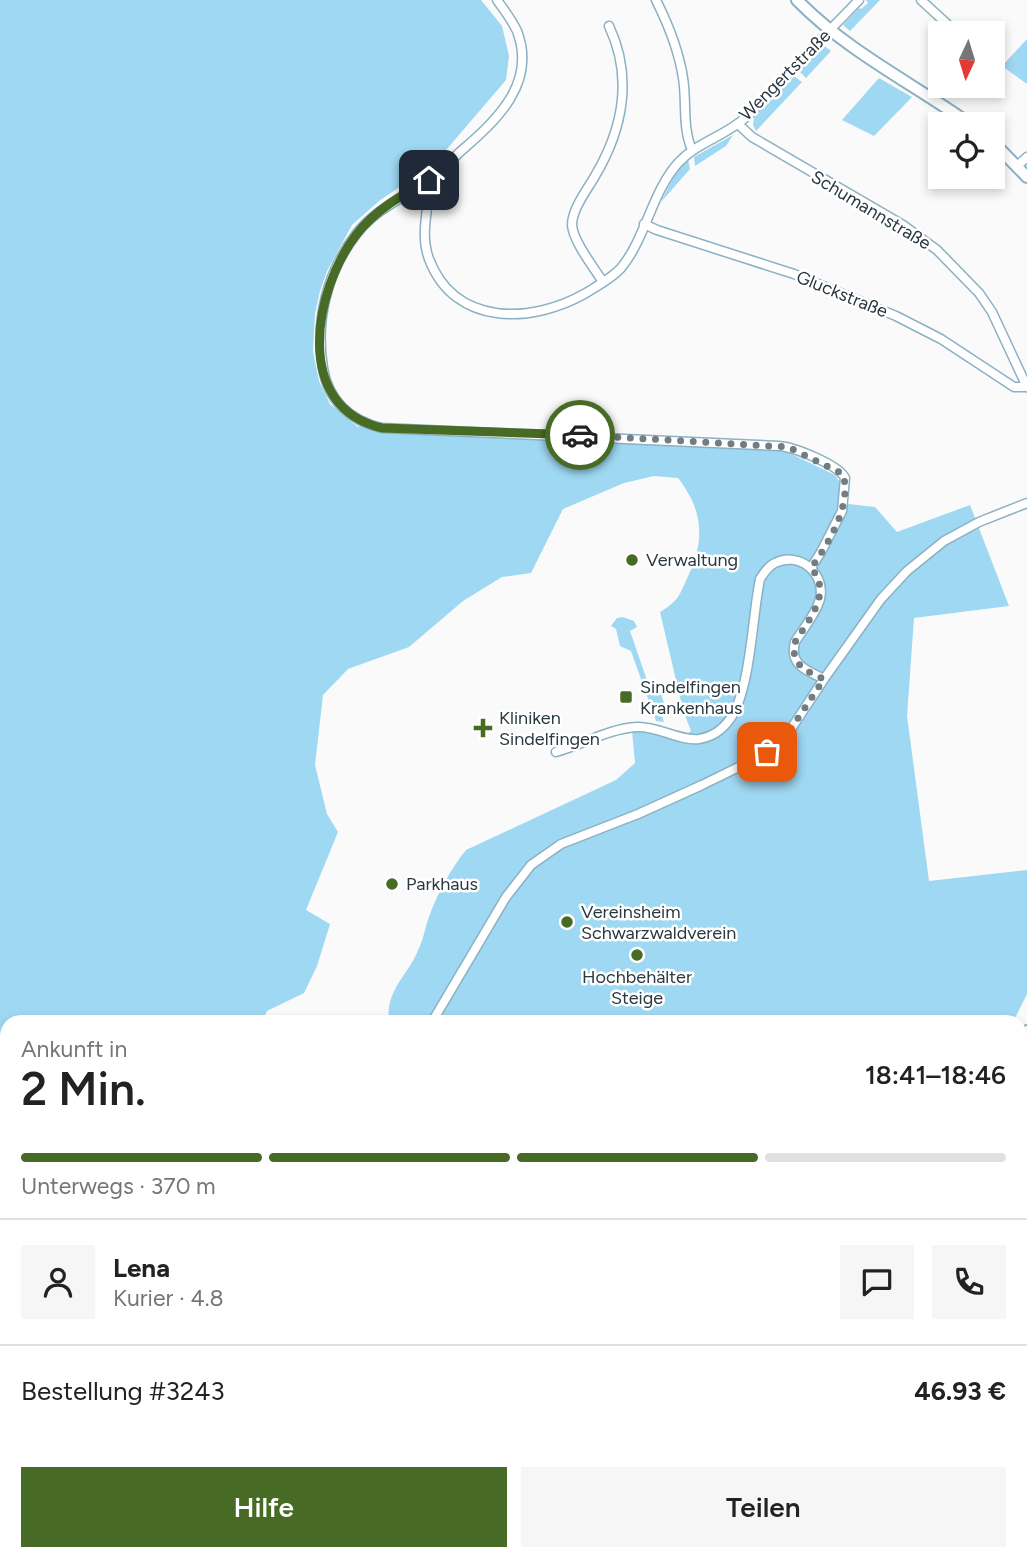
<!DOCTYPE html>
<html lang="de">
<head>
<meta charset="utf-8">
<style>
	:root { --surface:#fff; --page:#f6f6f6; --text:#222; --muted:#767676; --line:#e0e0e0; --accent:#476b25 }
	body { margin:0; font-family:Figtree,sans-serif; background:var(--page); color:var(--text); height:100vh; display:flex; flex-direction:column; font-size:26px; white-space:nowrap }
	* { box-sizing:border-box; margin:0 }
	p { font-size:23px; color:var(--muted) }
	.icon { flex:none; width:38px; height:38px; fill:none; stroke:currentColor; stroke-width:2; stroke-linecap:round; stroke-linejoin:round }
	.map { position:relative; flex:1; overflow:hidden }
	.drawer { position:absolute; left:0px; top:1015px; width:1027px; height:546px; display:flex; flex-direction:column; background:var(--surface); border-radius:21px 21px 0 0; box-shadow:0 4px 10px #0003 }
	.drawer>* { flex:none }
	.needle { width:46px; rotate:184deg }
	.controls { position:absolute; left:928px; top:21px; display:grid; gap:14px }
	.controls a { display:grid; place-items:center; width:77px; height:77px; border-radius:0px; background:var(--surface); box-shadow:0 4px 10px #0003; font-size:35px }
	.pin { position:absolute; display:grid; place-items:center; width:60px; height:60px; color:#fff; margin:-30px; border-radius:14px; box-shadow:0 4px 10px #0006 }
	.courier { position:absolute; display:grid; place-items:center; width:70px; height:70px; margin:-35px; border:5px solid #476b25; border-radius:50%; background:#fff; color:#222; box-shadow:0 2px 9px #0007 }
	.headline em { font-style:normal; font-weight:600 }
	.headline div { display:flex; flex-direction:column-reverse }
	.headline { display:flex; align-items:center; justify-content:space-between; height:119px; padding:0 21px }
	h1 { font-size:46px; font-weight:600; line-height:52px }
	.bar { display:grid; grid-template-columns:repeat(4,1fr); gap:10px 7px; align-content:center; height:84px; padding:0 21px }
	.bar i { height:9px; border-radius:5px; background:var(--line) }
	.bar .current { background:var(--accent) }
	.bar p { grid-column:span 4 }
	.line { display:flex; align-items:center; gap:18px; padding:0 21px; border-top:2px solid var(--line) }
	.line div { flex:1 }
	.round { display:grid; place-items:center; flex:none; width:74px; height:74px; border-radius:0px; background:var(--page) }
	.cta { display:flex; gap:14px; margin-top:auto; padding:14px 21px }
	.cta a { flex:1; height:80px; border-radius:0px; background:var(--accent); color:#fff; font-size:28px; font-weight:600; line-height:80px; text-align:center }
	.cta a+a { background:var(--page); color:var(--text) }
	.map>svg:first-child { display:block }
	.green { fill:#9fd8f2 }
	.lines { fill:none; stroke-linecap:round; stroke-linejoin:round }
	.street-casing { stroke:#8bb1c3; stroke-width:11 }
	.secondary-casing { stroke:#8bb1c3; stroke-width:14 }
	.street { stroke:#fff; stroke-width:8 }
	.secondary { stroke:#fff; stroke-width:10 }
	.done { stroke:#727d81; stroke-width:7; stroke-dasharray:0 12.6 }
	.route { stroke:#476b25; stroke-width:9 }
	.poi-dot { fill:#476b25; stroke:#fff; stroke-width:2.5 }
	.labels { text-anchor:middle; stroke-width:5; stroke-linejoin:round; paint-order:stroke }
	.street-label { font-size:18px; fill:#293940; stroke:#fff }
	.poi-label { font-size:18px; fill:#293940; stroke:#fff; text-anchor:start }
</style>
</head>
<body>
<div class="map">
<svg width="1027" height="1561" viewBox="0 0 1027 1561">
	<rect width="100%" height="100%" fill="#fafafa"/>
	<g class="green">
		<path d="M0 0H481L502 26 509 56 506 80 435 163 379 201 352 225 327 271 320 291 315 314 313 351 319 381 330 404 358 427 361 425 384 432 616 440 785 451 835 475 839 481V503L875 507 897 532 970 505 1009 606 914 618 907 716 929 881 1027 870V994L1013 1022H389C385 989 409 975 419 948 424 938 425 927 429 917 438 892 450 870 466 850L616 780 635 763 632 731 646 732 677 741 691 731 683 710 660 612C679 601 680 594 689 574 705 539 703 510 678 478L654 476 624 483 563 509 531 573 502 577 463 601 409 647 348 669 323 695 315 765 327 814 338 832 306 910 330 924 317 966 304 993 267 1011 262 1022H7V1554H982L984 1561H0Z"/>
		<path d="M866 0H880L850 31 843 25 859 8 861 9 868 3Z"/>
		<path d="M1027 39V84L1002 66Z"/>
		<path d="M823 45 831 51 806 78 798 70Z"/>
		<path d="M794 76 802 82 756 131 753 125 754 117Z"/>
		<path d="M879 78 912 97 874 136 842 120Z"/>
		<path d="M733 135 726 146 695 166 694 157Z"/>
		<path d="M688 160 690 169 661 202 676 172Z"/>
		<path d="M623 617 634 621 637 627 630 631 650 689 660 691 666 709 659 707 664 722 656 721 631 651 620 646 616 629 611 626 617 618Z"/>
		<path d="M1020 1217 1027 1228V1427L1020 1439Z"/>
	</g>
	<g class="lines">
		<g class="street-casing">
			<g id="street">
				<path d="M497 0C504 10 512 20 517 31 537 83 497 120 461 151 451 160 441 172 430 180 404 198 378 207 357 233 327 271 315 321 323 368 328 400 350 421 382 428L779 446C794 447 839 465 845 478L842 511 821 552 811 568"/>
				<path d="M656 0C668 24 679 51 683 78 687 102 682 127 692 150"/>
				<path d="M921 0 957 33"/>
				<path d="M738 124 752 137 903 225 937 250 979 293 992 312 1027 387"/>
				<path d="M1017 166 1027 157"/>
				<path d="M429 180C430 207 419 232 429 259 455 327 532 324 586 293 597 286 612 278 621 268 646 238 652 191 679 162 698 142 725 136 745 118 760 104 774 87 789 72 812 48 836 24 859 0"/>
				<path d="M644 224 657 230 794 274 896 316 941 339 1014 387H1027"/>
				<path d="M603 282C594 268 573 241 572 225 572 209 587 190 595 176 623 129 633 77 609 26"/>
				<path d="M556 752C581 745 611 728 637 727 658 726 678 741 699 739 712 737 723 729 730 719 751 689 752 617 760 579 764 573 768 566 775 563 799 551 826 573 820 599 816 614 803 629 795 642 789 665 806 670 824 679"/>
				<path d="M432 1022 506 897 531 865 561 844 638 814 702 785 747 763 779 744 787 735 824 679 881 599 907 571 944 541 979 522 1027 503"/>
			</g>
		</g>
		<g class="secondary-casing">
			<g id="secondary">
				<path d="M797 0C848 52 912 83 970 124"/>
				<path d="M992 141 1027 177"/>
				<path d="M1020 1048 1027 1031"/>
				<path d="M1020 1151 1027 1168"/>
				<path d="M1020 1455 1027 1444"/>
				<path d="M992 1554 995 1561"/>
			</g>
		</g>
		<use href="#street" class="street"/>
		<use href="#secondary" class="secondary"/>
	</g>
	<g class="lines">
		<path class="done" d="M580 435 788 447 843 474C852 505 829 543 811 568 833 593 809 619 795 642 790 665 806 671 824 679L787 735 767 752"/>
		<path class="route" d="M429 180C402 195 375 210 356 235 314 290 292 407 382 428L580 435"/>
	</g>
	<g class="poi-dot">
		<circle cx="632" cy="560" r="7"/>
		<rect x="619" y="690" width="14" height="14" rx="3.5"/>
		<path d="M479.5 717.5h7v7h7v7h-7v7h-7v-7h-7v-7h7z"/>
		<circle cx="392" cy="884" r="7"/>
		<circle cx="567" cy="922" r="7"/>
		<circle cx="637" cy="955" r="7"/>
	</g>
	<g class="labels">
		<g class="street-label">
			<text transform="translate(785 75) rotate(-45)" y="6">Wengertstraße</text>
			<text transform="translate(871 210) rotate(31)" y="6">Schumannstraße</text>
			<text transform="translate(842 294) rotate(22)" y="6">Gluckstraße</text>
		</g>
		<g class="poi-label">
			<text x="646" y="566">Verwaltung</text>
			<text x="640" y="693">Sindelfingen<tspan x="640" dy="21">Krankenhaus</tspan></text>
			<text x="499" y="724">Kliniken<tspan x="499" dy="21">Sindelfingen</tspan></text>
			<text x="406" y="890">Parkhaus</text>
			<text x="581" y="918">Vereinsheim<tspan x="581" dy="21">Schwarzwaldverein</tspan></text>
			<text x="637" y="983" text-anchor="middle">Hochbehälter<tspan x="637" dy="21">Steige</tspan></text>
		</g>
	</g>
</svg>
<div class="controls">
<a><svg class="needle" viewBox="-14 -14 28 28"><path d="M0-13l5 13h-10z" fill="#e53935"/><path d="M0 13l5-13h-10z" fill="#767676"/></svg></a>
<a><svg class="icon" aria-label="locate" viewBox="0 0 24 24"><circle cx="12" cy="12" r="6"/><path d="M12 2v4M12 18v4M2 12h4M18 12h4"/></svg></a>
</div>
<div class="pin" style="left:767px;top:752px;background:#ea580c"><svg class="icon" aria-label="bag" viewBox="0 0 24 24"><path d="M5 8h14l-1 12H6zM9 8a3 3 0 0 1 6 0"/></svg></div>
<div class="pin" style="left:429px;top:180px;background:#1f2937"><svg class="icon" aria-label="home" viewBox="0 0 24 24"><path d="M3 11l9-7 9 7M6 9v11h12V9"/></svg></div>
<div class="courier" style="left:580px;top:435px"><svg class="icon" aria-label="car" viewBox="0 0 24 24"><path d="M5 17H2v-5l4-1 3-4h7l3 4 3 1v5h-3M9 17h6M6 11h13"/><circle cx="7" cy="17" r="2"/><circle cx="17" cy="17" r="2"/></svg></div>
<section class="drawer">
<div class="headline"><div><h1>2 Min.</h1><p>Ankunft in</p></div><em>18:41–18:46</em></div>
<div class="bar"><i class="current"></i><i class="current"></i><i class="current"></i><i></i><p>Unterwegs · 370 m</p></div>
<div class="line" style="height:126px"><a class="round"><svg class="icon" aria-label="person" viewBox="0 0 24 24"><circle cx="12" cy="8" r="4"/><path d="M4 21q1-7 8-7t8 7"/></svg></a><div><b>Lena</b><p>Kurier · 4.8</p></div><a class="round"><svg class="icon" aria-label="chat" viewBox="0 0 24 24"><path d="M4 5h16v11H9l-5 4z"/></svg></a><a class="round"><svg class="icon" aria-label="phone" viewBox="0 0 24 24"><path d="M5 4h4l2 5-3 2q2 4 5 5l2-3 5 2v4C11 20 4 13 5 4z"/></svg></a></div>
<div class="line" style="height:91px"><div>Bestellung #3243</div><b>46.93 €</b></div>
<div class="cta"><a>Hilfe</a><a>Teilen</a></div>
</section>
</div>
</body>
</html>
